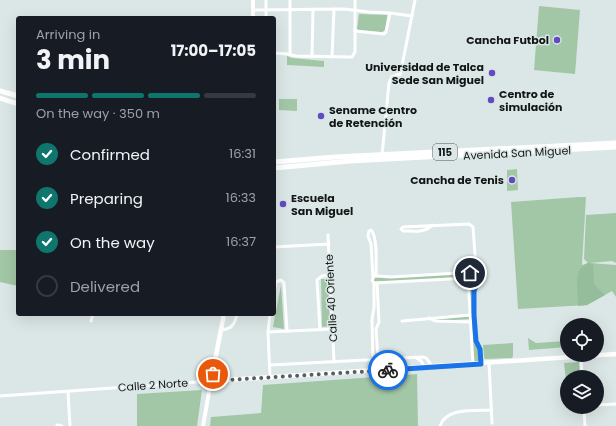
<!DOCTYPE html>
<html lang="en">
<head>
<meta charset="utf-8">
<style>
	:root { --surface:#171b24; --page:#242831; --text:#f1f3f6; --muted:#9ea1a6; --line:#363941; --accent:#0f766e }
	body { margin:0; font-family:Poppins,sans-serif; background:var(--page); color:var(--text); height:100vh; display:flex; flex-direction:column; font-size:15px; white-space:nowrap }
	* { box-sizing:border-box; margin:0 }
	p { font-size:13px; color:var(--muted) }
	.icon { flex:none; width:22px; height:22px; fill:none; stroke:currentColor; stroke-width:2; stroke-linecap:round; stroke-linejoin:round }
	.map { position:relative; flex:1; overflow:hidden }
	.sheet { position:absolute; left:16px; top:16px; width:260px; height:300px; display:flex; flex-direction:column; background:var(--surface); border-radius:4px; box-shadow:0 4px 16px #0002 }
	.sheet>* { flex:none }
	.buttons { position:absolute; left:560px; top:318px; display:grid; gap:8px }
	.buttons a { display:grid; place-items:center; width:44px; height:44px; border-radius:50%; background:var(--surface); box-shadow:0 4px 16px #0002; font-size:20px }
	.pin { position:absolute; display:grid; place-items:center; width:34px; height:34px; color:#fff; margin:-17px; border:2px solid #fff; border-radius:50%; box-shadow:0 1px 4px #0007 }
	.courier { position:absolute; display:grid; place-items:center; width:40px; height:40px; margin:-20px; border:3px solid #1a73e8; border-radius:50%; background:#fff; color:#222; box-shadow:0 1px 5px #0007 }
	.head em { font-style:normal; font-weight:700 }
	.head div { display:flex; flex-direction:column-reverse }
	.head { display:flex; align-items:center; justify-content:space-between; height:68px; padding:0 20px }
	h1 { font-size:26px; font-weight:700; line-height:30px }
	.bar { display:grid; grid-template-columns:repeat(4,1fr); gap:6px 4px; align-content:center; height:48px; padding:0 20px }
	.bar i { height:5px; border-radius:3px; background:var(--line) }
	.bar .on { background:var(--accent) }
	.bar p { grid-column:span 4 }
	ol { padding:0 20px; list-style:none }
	li { display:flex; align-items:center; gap:12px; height:44px }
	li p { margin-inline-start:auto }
	li .icon { padding:4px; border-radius:50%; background:var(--accent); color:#fff; stroke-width:4 }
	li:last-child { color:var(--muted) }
	li i { width:22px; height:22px; border:2px solid var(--line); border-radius:50% }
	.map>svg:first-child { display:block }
	.green { fill:#a2c7a7 }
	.forest { fill:#95bc9b }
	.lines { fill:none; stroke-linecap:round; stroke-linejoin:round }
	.minor { stroke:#fff; stroke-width:3 }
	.tertiary { stroke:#fff; stroke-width:4 }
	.secondary { stroke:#fff; stroke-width:4.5 }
	.trunk { stroke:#fff; stroke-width:5 }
	.done { stroke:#585f5e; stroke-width:4; stroke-dasharray:0 7.2 }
	.route { stroke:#1a73e8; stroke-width:5 }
	.poi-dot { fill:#634ac3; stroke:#dbe7e6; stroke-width:1.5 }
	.labels { text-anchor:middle; stroke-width:3; stroke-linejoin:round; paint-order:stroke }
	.shield { fill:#dbe7e6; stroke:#4e5554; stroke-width:1 }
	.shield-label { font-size:10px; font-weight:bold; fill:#121615 }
	.poi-label { font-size:11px; font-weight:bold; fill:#121615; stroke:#dbe7e6; text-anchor:end }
	.street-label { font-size:11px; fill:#121615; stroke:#dbe7e6 }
</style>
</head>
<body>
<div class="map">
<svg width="616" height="426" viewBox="0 0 616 426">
	<rect width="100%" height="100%" fill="#dbe7e6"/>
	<g class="green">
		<path d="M539 6 580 10 575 74 534 70Z"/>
		<path d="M359 14 387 15V17L385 30 382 32 359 30 357 29Z"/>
		<path d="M287 56 292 58 324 61V67L287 65Z"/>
		<path d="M279 99H297V111L279 110Z"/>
		<path d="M517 169 518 190 507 191V170Z"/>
		<path d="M579 197H586L582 265 588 263 584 259 586 215 616 213V263L612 261 590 263 616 265V297L612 291 587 305 518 309 511 202Z"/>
		<path d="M0 250H18V286L0 282Z"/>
		<path d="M476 272 477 283 474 288 476 341 479 346 481 364H473L471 319 436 321 429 318 470 315 468 278 376 284 372 278 373 277Z"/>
		<path d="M321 279H328L330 326 322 327Z"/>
		<path d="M281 285 284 329 273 327Z"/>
		<path d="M528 338 536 343 567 341V347L529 350Z"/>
		<path d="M513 343V356L512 358 485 359 484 357 483 345Z"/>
		<path d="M579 362 580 377H567V379L566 380 564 363Z"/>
		<path d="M417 374 418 426H210L211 417 261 413 263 385Z"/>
		<path d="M202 390 197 426H137V394Z"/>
	</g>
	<path class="forest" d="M588 263 593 264 594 284 605 295 587 305 578 306C579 291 571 270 588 263Z"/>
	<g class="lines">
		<g class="minor">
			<path d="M253 10 344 9 369 12 390 13 412 16"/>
			<path d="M266 18V0"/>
			<path d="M355 31 384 34 386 32 390 13"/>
			<path d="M274 53 287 54 296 56 352 57 355 52V0"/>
			<path d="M290 55V0"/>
			<path d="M312 57 313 9"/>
			<path d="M332 57 334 9"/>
			<path d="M382 155 389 83 392 77 400 74 401 71 415 0"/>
			<path d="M432 225C426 233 413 231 403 231L401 229 403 227 469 224 473 227 477 283 474 289V315L476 341 480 349 481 364"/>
			<path d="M328 235 334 362"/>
			<path d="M274 247 329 244"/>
			<path d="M377 276 391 277 476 272"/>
			<path d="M373 277 371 244 368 236 369 231 371 230C378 237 376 266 376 276"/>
			<path d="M468 277 473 364"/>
			<path d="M374 283 468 278"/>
			<path d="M377 283 379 322 376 329 378 359"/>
			<path d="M274 292 276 282 281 280 284 283 287 331"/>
			<path d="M270 314 268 332 270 378"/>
			<path d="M429 318 436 321 472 322"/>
			<path d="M91 321 93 314"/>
			<path d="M402 321 471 315"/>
			<path d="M221 330C232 329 235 324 237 314"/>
			<path d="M320 330 317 280 322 276 330 275"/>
			<path d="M268 332 333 329"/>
			<path d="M415 357 421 361 425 367"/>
			<path d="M581 357 582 377"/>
			<path d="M373 360 372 320 374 307V283L372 280 374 277"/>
			<path d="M489 363 492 423"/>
			<path d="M270 365 423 357 426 358 432 366"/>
			<path d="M68 392 70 426"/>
			<path d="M0 396 211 381"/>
			<path d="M597 405 616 404"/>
			<path d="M584 407 585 426"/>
			<path d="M57 425 62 426"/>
			<path d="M440 426C446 407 476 411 491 410"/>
		</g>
		<g class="tertiary">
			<path d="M253 18V0"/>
			<path d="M203 426 211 381"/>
		</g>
		<path class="secondary" d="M224 314 211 381 616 354"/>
		<g class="trunk">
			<path d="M0 91 18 96"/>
			<path d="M0 98 18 104"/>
			<path d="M274 162 335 157 616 143"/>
			<path d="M274 168 350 161 616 147"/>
		</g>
	</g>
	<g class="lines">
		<path class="done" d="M213 374 211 381 388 370"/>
		<path class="route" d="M388 370 481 364 480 349 476 341 474 315V291L477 283 476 272 470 273"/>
	</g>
	<g class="poi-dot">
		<circle cx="557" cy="40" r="4"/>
		<circle cx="492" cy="73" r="4"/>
		<circle cx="491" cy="100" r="4"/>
		<circle cx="321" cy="116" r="4"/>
		<circle cx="512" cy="180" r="4"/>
		<circle cx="283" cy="204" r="4"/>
	</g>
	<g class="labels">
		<rect class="shield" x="433" y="144" width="24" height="16" rx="3"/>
		<g class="shield-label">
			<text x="445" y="156">115</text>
		</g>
		<g class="poi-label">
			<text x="549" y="44">Cancha Futbol</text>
			<text x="484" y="71">Universidad de Talca<tspan x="484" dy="13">Sede San Miguel</tspan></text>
			<text x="499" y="98" text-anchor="start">Centro de<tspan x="499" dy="13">simulación</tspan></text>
			<text x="329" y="114" text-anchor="start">Sename Centro<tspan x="329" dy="13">de Retención</tspan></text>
			<text x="504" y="184">Cancha de Tenis</text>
			<text x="291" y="202" text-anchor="start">Escuela<tspan x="291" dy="13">San Miguel</tspan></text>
		</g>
		<g class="street-label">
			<text transform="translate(517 153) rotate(-3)" y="4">Avenida San Miguel</text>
			<text transform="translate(331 298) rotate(-93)" y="4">Calle 40 Oriente</text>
			<text transform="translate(153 385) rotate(-4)" y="4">Calle 2 Norte</text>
		</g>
	</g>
</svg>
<div class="buttons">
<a><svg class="icon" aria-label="locate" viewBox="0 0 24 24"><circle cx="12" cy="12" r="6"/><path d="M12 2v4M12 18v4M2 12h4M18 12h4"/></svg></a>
<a><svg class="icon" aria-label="layers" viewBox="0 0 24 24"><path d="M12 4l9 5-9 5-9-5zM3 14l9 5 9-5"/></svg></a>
</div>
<div class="pin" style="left:213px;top:374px;background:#ea580c"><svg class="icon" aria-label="bag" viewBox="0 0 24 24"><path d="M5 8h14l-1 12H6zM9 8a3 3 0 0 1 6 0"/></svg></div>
<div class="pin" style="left:470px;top:273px;background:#1f2937"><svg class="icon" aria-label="home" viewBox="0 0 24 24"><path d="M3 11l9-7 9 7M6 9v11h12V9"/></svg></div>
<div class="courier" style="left:388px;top:370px"><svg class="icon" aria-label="bike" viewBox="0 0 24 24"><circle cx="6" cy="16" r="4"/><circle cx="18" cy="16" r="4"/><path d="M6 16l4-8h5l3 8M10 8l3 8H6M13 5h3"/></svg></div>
<section class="sheet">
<div class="head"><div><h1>3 min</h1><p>Arriving in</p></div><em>17:00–17:05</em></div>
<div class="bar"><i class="on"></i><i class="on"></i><i class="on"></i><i></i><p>On the way · 350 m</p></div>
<ol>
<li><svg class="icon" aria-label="check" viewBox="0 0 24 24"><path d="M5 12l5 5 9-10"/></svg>Confirmed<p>16:31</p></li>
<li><svg class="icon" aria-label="check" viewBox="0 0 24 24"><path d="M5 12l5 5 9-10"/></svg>Preparing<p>16:33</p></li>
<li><svg class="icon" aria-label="check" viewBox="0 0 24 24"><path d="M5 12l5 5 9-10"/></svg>On the way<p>16:37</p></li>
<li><i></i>Delivered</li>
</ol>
</section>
</div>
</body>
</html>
